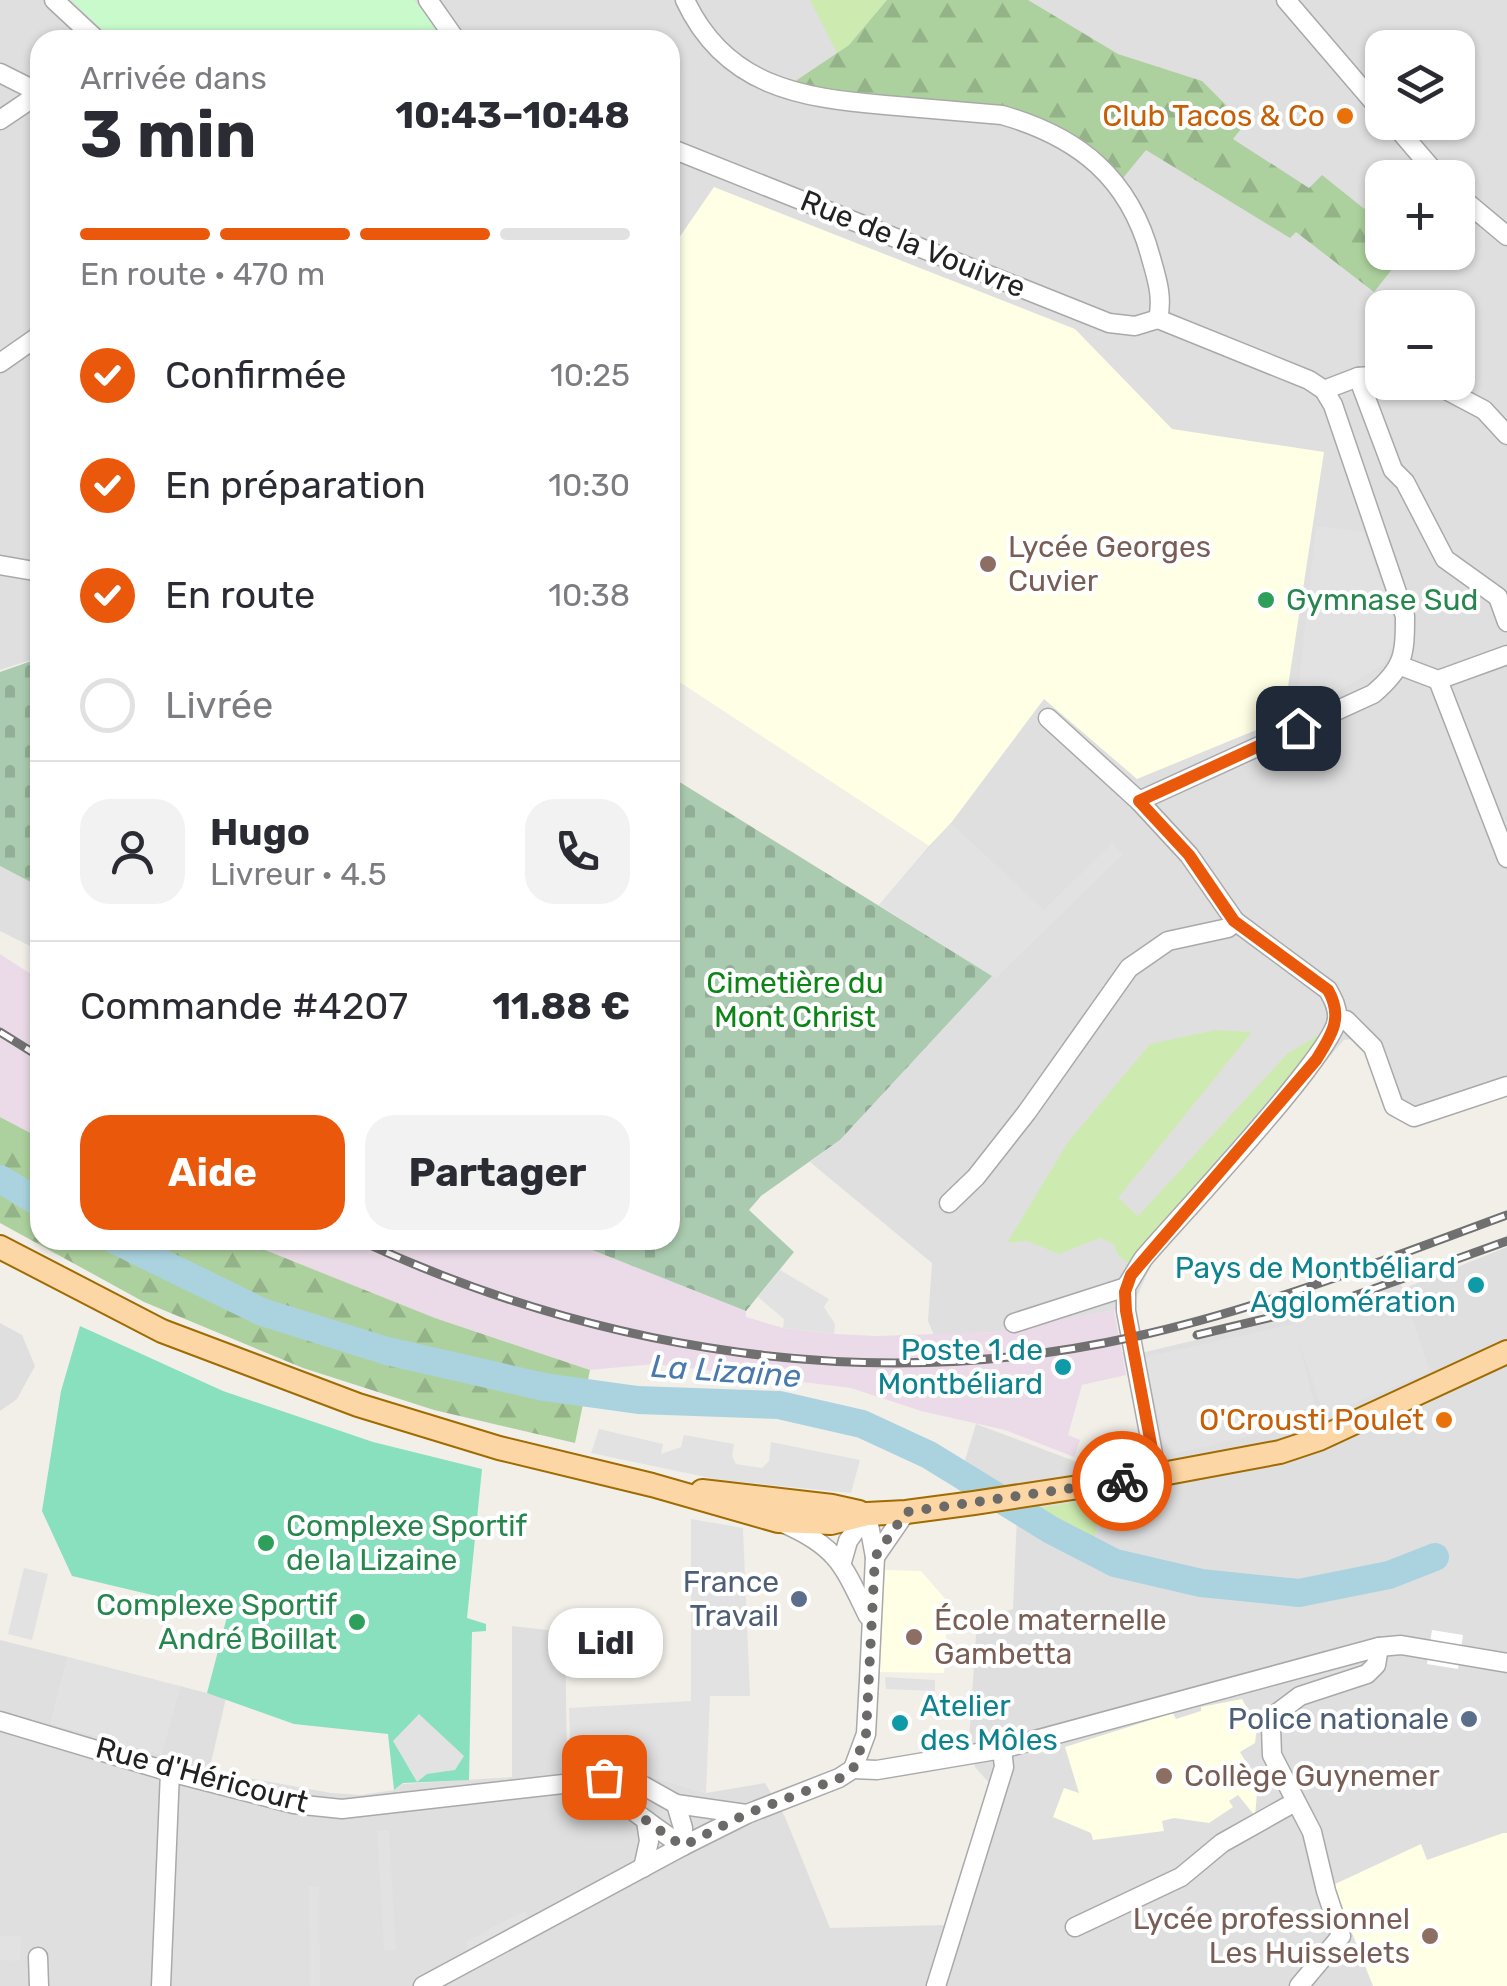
<!DOCTYPE html>
<html lang="fr">
<head>
<meta charset="utf-8">
<style>
	:root { --surface:#fff; --page:#f2f2f3; --text:#2b2b33; --muted:#7c7c81; --line:#e1e1e2; --accent:#ea580c }
	body { margin:0; font-family:Rubik,sans-serif; background:var(--page); color:var(--text); height:100vh; display:flex; flex-direction:column; font-size:38px; white-space:nowrap }
	* { box-sizing:border-box; margin:0 }
	p { font-size:32px; color:var(--muted) }
	.icon { flex:none; width:55px; height:55px; fill:none; stroke:currentColor; stroke-width:2; stroke-linecap:round; stroke-linejoin:round }
	.map { position:relative; flex:1; overflow:hidden }
	.details { position:absolute; left:30px; top:30px; width:650px; height:1220px; display:flex; flex-direction:column; background:var(--surface); border-radius:30px; box-shadow:0 2px 8px #0004 }
	.details>* { flex:none }
	.fabs { position:absolute; left:1365px; top:30px; display:grid; gap:20px }
	.fabs a { display:grid; place-items:center; width:110px; height:110px; border-radius:20px; background:var(--surface); box-shadow:0 2px 8px #0004; font-size:50px }
	.pin { position:absolute; display:grid; place-items:center; width:85px; height:85px; color:#fff; margin:-42px; border-radius:20px; box-shadow:0 5px 15px #0006 }
	.courier { position:absolute; display:grid; place-items:center; width:100px; height:100px; margin:-50px; border:8px solid #ea580c; border-radius:50%; background:#fff; color:#222; box-shadow:0 2px 12px #0007 }
	.bubble { position:absolute; height:70px; border-radius:30px; background:var(--surface); box-shadow:0 2px 8px #0004; font-size:32px; font-weight:700; line-height:70px; text-align:center }
	.overview em { font-style:normal; font-weight:700 }
	.overview div { display:flex; flex-direction:column-reverse }
	.overview { display:flex; align-items:center; justify-content:space-between; height:170px; padding:0 50px }
	h1 { font-size:65px; font-weight:700; line-height:75px }
	.bar { display:grid; grid-template-columns:repeat(4,1fr); gap:15px 10px; align-content:center; height:120px; padding:0 50px }
	.bar i { height:12px; border-radius:8px; background:var(--line) }
	.bar .active { background:var(--accent) }
	.bar p { grid-column:span 4 }
	.line { display:flex; align-items:center; gap:25px; padding:0 50px; border-top:2px solid var(--line) }
	.line div { flex:1 }
	.round { display:grid; place-items:center; flex:none; width:105px; height:105px; border-radius:30px; background:var(--page) }
	ol { padding:0 50px; list-style:none }
	li { display:flex; align-items:center; gap:30px; height:110px }
	li p { margin-inline-start:auto }
	li .icon { padding:10px; border-radius:50%; background:var(--accent); color:#fff; stroke-width:4 }
	li:last-child { color:var(--muted) }
	li i { width:55px; height:55px; border:5px solid var(--line); border-radius:50% }
	.button { display:flex; gap:20px; margin-top:auto; padding:20px 50px }
	.button a { flex:1; height:115px; border-radius:30px; background:var(--accent); color:#fff; font-size:40px; font-weight:700; line-height:115px; text-align:center }
	.button a+a { background:var(--page); color:var(--text) }
	.map>svg:first-child { display:block }
	.residential { fill:#e0dfdf; fill-rule:evenodd }
	.education { fill:#ffffe5 }
	.railway { fill:#ebdbe8 }
	.grass { fill:#cdebb0 }
	.forest { fill:url(#forest-firs) }
	.cemetery { fill:url(#cemetery-stones) }
	.park { fill:#c8facc }
	.pitch { fill:#88e0be }
	.parking { fill:#e2e2e2 }
	.pier { fill:#fff }
	.lines { fill:none; stroke-linecap:round; stroke-linejoin:round }
	.river { stroke:#aad3df; stroke-width:28 }
	.minor-casing { stroke:#a9a9a9; stroke-width:21 }
	.major-casing { stroke:#a06b00; stroke-width:26 }
	.minor { stroke:#fff; stroke-width:18 }
	.major { stroke:#fcd6a4; stroke-width:22 }
	.rail-casing { stroke:#707070; stroke-width:9 }
	.rail { stroke:#fff; stroke-width:5; stroke-dasharray:15; stroke-linecap:butt }
	.done { stroke:#6b6a68; stroke-width:10; stroke-dasharray:0 18 }
	.route { stroke:#ea580c; stroke-width:12 }
	.food-dot { fill:#e8710a; stroke:#fff; stroke-width:4 }
	.education-dot { fill:#8d6e63; stroke:#fff; stroke-width:4 }
	.leisure-dot { fill:#2e9e5b; stroke:#fff; stroke-width:4 }
	.culture-dot { fill:#0f9aa8; stroke:#fff; stroke-width:4 }
	.service-dot { fill:#5c6f8a; stroke:#fff; stroke-width:4 }
	.labels { text-anchor:middle; stroke-width:8; stroke-linejoin:round; paint-order:stroke }
	.food-label { font-size:30px; fill:#c56008; stroke:#fff; text-anchor:end }
	.street-label { font-size:30px; fill:#222; stroke:#fff }
	.education-label { font-size:30px; fill:#785e54; stroke:#fff; text-anchor:start }
	.leisure-label { font-size:30px; fill:#27864d; stroke:#fff; text-anchor:start }
	.park-label { font-size:30px; fill:#0c8416; stroke:#fff }
	.culture-label { font-size:30px; fill:#0d838f; stroke:#fff; text-anchor:end }
	.service-label { font-size:30px; fill:#4e5e75; stroke:#fff; text-anchor:end }
	.water-label { font-size:32px; font-style:italic; fill:#4a7aab; stroke:#fff }
</style>
</head>
<body>
<div class="map">
<svg width="1507" height="1986" viewBox="0 0 1507 1986">
	<defs>
		<pattern id="forest-firs" width="22" height="20" patternUnits="userSpaceOnUse" patternTransform="scale(2.5)"><rect width="22" height="20" fill="#add19e"/><path d="M5 1l3.5 6h-7zM16 11l3.5 6h-7z" fill="#95b388"/></pattern>
		<pattern id="cemetery-stones" width="16" height="16" patternUnits="userSpaceOnUse" patternTransform="scale(2.5)"><rect width="16" height="16" fill="#aacbaf"/><path d="M2 7V4a2 2 0 0 1 4 0v3zM10 15v-3a2 2 0 0 1 4 0v3z" fill="#92ae96"/></pattern>
	</defs>
	<rect width="100%" height="100%" fill="#f2efe9"/>
	<g class="residential">
		<path d="M0 0H1507V1081L1407 1124 1391 1110 1363 1045 1353 1039 1344 1040 1230 1172 1159 1247 1135 1301 1114 1310 1045 1324 994 1332 934 1335 928 1321 932 1263 810 1162 840 1140 992 976 879 905 929 846 670 676V40H40V657L0 670ZM1382 48H1458V122H1382ZM1382 178H1458V252H1382ZM1382 308H1458V382H1382Z"/>
		<path d="M0 866 40 887V951L0 931Z"/>
		<path d="M1507 1247V1986H0V1640L68 1657 51 1723 161 1754 180 1686 226 1698 209 1771 331 1793 361 1795 394 1790 403 1784 512 1777V1626L565 1632 567 1761 611 1764 706 1793 765 1783 785 1817 830 1928 944 1925 963 1863 968 1858 975 1833 973 1830 978 1824 991 1785 975 1767 969 1742 977 1619 1013 1609 1017 1515 963 1467 976 1424 1106 1473 1120 1458 1143 1447 1122 1352 1141 1353 1390 1294Z"/>
		<path d="M0 1323 22 1335 35 1366 17 1399 0 1411Z"/>
	</g>
	<g class="education">
		<path d="M714 187 1075 329 1172 429 1324 452 1283 719 1137 779 1044 699 951 823 929 846 670 676V251Z"/>
		<path d="M885 1570 921 1571 948 1602 944 1673 880 1672Z"/>
		<path d="M1242 1699 1257 1727 1255 1743 1240 1752 1258 1782 1255 1816 1238 1795 1229 1801 1233 1807 1209 1823 1174 1818 1162 1821 1164 1831 1093 1840 1091 1833 1053 1817 1064 1788 1079 1793 1065 1747 1173 1713 1176 1719 1201 1711V1707Z"/>
		<path d="M1503 1833H1507V1986H1373L1333 1885 1421 1844 1427 1860Z"/>
	</g>
	<g class="railway">
		<path d="M0 954 40 980V1138L0 1117Z"/>
		<path d="M240 1240H567L746 1311V1317L783 1328 834 1334 876 1336 994 1332 1114 1310 1126 1375 1082 1385 1068 1435 1080 1440 1074 1457 1005 1430 921 1411 851 1388 655 1364 590 1370 435 1318Z"/>
	</g>
	<g class="grass">
		<path d="M810 0H887L849 45 837 53Z"/>
		<path d="M1215 1030 1252 1032 1118 1198 1138 1216 1287 1054 1318 1035 1320 1040 1128 1263 1117 1254 1115 1245 1100 1238 1059 1254 1027 1241 1007 1243 1068 1142 1150 1044Z"/>
		<path d="M1107 1497 1093 1540 1039 1508Z"/>
	</g>
	<g class="forest">
		<path d="M887 0H1028L1118 54 1202 81 1245 124 1233 139 1309 188 1322 175 1382 223V252L1405 253 1374 292 1296 232 1290 238 1146 150 1123 178C1045 77 902 112 794 82L849 45Z"/>
		<path d="M0 1117 40 1138V1240H240L435 1318 590 1370 575 1443 434 1410 303 1368 144 1302 0 1223Z"/>
	</g>
	<g class="cemetery">
		<path d="M40 658V887L0 866V672Z"/>
		<path d="M670 776 992 976 840 1140 761 1196 749 1210 794 1252 746 1311 567 1240H670Z"/>
	</g>
	<path class="park" d="M71 0H414L446 40H113Z"/>
	<path class="pitch" d="M80 1326 223 1391 373 1442 482 1469 467 1618 486 1624V1631L472 1632 469 1780 403 1783 394 1790 388 1734 294 1724 207 1693 228 1613 72 1576 42 1511 61 1391Z"/>
	<g class="parking">
		<path d="M1316 526 1364 532 1398 632 1383 665 1330 696 1296 710Z"/>
		<path d="M951 823 1044 910 1112 843 1123 854 996 978 879 905Z"/>
		<path d="M780 1270 829 1299 824 1307 835 1324 834 1334 783 1328 784 1319 758 1297Z"/>
		<path d="M1401 1284 1430 1372 1324 1415 1299 1342 1318 1420 1173 1454 1164 1442 1145 1357 1293 1324Z"/>
		<path d="M599 1429 663 1444 661 1454 681 1447 684 1435 734 1444 732 1456 736 1464 762 1468 769 1461 771 1442 860 1460 851 1493 720 1480 591 1453Z"/>
		<path d="M691 1519 743 1528 750 1696H710L706 1793 611 1764 571 1768 569 1708 691 1701Z"/>
		<path d="M24 1568 48 1574 32 1640 8 1634Z"/>
		<path d="M68 1657 180 1686 162 1754 51 1723Z"/>
		<path d="M885 1677 935 1680V1691L886 1689Z"/>
		<path d="M419 1714 464 1756 455 1770 427 1774 417 1782 393 1741Z"/>
		<path d="M389 1830 396 1950H384L377 1831Z"/>
		<path d="M309 1886 319 1887 320 1986H310Z"/>
		<path d="M524 1911 529 1919 470 1951 465 1942Z"/>
		<path d="M0 1936H21L20 1961 0 1960Z"/>
	</g>
	<path class="pier" d="M1432 1630 1463 1635 1458 1669 1427 1664Z"/>
	<g class="lines">
		<g class="river">
			<path d="M0 1179 40 1203"/>
			<path d="M115 1240 262 1312 387 1351 544 1387 638 1400 779 1405 862 1424 929 1455 1051 1530 1115 1563 1201 1583 1299 1593 1389 1575 1435 1557"/>
		</g>
		<g class="minor-casing">
			<g id="minor">
				<path d="M54 0 97 40"/>
				<path d="M428 0 456 40"/>
				<path d="M685 0C725 86 800 98 885 105 924 108 963 112 1002 115 1079 137 1130 178 1151 258 1157 279 1163 297 1158 319"/>
				<path d="M1286 0 1382 112"/>
				<path d="M0 73 40 93"/>
				<path d="M0 120 40 93"/>
				<path d="M1392 122 1440 178"/>
				<path d="M670 148 1109 323 1135 326 1158 319"/>
				<path d="M1458 195 1507 236"/>
				<path d="M0 363 40 335"/>
				<path d="M1358 377 1393 470 1405 482 1445 559 1498 597 1507 622"/>
				<path d="M1431 382 1484 410 1507 435"/>
				<path d="M1324 390 1358 377 1382 375"/>
				<path d="M0 565 40 572"/>
				<path d="M1401 666 1438 680 1507 655"/>
				<path d="M1438 680 1507 858"/>
				<path d="M1048 718 1139 801 1189 855 1235 921 1328 990C1333 999 1338 1008 1337 1019 1334 1053 1175 1221 1143 1259L1126 1287V1311L1157 1475"/>
				<path d="M1139 801 1373 694C1404 668 1405 655 1405 616L1333 405 1324 390 1309 380 1158 319"/>
				<path d="M1337 1020H1346L1373 1047 1394 1106 1414 1117 1507 1086"/>
				<path d="M949 1203 976 1177 1027 1112 1129 968 1168 941 1228 928 1235 921"/>
				<path d="M1014 1323 1126 1287"/>
				<path d="M785 1524C838 1547 844 1567 868 1616"/>
				<path d="M875 1557 906 1512"/>
				<path d="M842 1562 848 1541 867 1514"/>
				<path d="M0 1721 170 1772 294 1804 342 1809 616 1778 644 1786 676 1804 683 1828V1846"/>
				<path d="M853 1769 866 1734 869 1680 875 1557 867 1514"/>
				<path d="M586 1782C623 1799 649 1825 683 1846"/>
				<path d="M676 1804 746 1814"/>
				<path d="M643 1868 649 1841 646 1821"/>
				<path d="M1075 1927 1181 1877 1222 1843 1295 1802"/>
				<path d="M38 1957 39 1986"/>
				<path d="M161 1986 170 1772"/>
				<path d="M423 1986 683 1846 747 1814 839 1778 853 1769 877 1770 1002 1749 1379 1647 1401 1645 1507 1663"/>
				<path d="M936 1986 1004 1767 1002 1749"/>
				<path d="M1299 1986 1341 1936 1326 1891 1312 1832 1272 1755 1271 1727 1276 1714 1300 1696 1367 1674 1376 1665 1379 1647"/>
			</g>
		</g>
		<g class="major-casing">
			<g id="major">
				<path d="M0 1247 162 1331 358 1405 499 1448 652 1485 778 1521 831 1523 867 1514 906 1512 974 1503 1157 1475 1280 1452 1319 1439 1507 1352"/>
				<path d="M702 1491 832 1506 859 1512"/>
			</g>
		</g>
		<use href="#minor" class="minor"/>
		<use href="#major" class="major"/>
		<g class="rail-casing">
			<g id="rail">
				<path d="M0 1032 40 1057"/>
				<path d="M359 1240C600 1352 872 1395 1133 1337 1261 1309 1384 1260 1507 1215"/>
				<path d="M1197 1335 1340 1301 1507 1241"/>
			</g>
		</g>
		<use href="#rail" class="rail"/>
	</g>
	<g class="lines">
		<path class="done" d="M604 1777 586 1782C623 1799 649 1825 683 1846L746 1814 840 1778 853 1769 866 1734 875 1557 906 1512 1122 1481"/>
		<path class="route" d="M1122 1481 1157 1476 1126 1311 1125 1292 1131 1275 1316 1060C1331 1036 1344 1018 1328 990L1234 921 1189 855 1139 801 1298 728"/>
	</g>
	<g class="food-dot">
		<circle cx="1345" cy="116" r="10"/>
		<circle cx="1444" cy="1420" r="10"/>
	</g>
	<g class="education-dot">
		<circle cx="988" cy="564" r="10"/>
		<circle cx="914" cy="1637" r="10"/>
		<circle cx="1164" cy="1776" r="10"/>
		<circle cx="1430" cy="1936" r="10"/>
	</g>
	<g class="leisure-dot">
		<circle cx="1266" cy="600" r="10"/>
		<circle cx="266" cy="1543" r="10"/>
		<circle cx="357" cy="1622" r="10"/>
	</g>
	<g class="culture-dot">
		<circle cx="1476" cy="1285" r="10"/>
		<circle cx="1063" cy="1367" r="10"/>
		<circle cx="900" cy="1723" r="10"/>
	</g>
	<g class="service-dot">
		<circle cx="799" cy="1599" r="10"/>
		<circle cx="1469" cy="1719" r="10"/>
	</g>
	<g class="labels">
		<g class="food-label">
			<text x="1325" y="126">Club Tacos &amp; Co</text>
			<text x="1424" y="1430">O'Crousti Poulet</text>
		</g>
		<g class="street-label">
			<text transform="translate(913 244) rotate(22)" y="10">Rue de la Vouivre</text>
			<text transform="translate(202 1775) rotate(15)" y="10">Rue d'Héricourt</text>
		</g>
		<g class="education-label">
			<text x="1008" y="557">Lycée Georges<tspan x="1008" dy="34">Cuvier</tspan></text>
			<text x="934" y="1630">École maternelle<tspan x="934" dy="34">Gambetta</tspan></text>
			<text x="1184" y="1786">Collège Guynemer</text>
			<text x="1410" y="1929" text-anchor="end">Lycée professionnel<tspan x="1410" dy="34">Les Huisselets</tspan></text>
		</g>
		<g class="leisure-label">
			<text x="1286" y="610">Gymnase Sud</text>
			<text x="286" y="1536">Complexe Sportif<tspan x="286" dy="34">de la Lizaine</tspan></text>
			<text x="337" y="1615" text-anchor="end">Complexe Sportif<tspan x="337" dy="34">André Boillat</tspan></text>
		</g>
		<g class="park-label">
			<text x="795" y="993">Cimetière du<tspan x="795" dy="34">Mont Christ</tspan></text>
		</g>
		<g class="culture-label">
			<text x="1456" y="1278">Pays de Montbéliard<tspan x="1456" dy="34">Agglomération</tspan></text>
			<text x="1043" y="1360">Poste 1 de<tspan x="1043" dy="34">Montbéliard</tspan></text>
			<text x="920" y="1716" text-anchor="start">Atelier<tspan x="920" dy="34">des Môles</tspan></text>
		</g>
		<g class="service-label">
			<text x="779" y="1592">France<tspan x="779" dy="34">Travail</tspan></text>
			<text x="1449" y="1729">Police nationale</text>
		</g>
		<g class="water-label">
			<text transform="translate(726 1371) rotate(4)" y="11">La Lizaine</text>
		</g>
	</g>
</svg>
<div class="fabs">
<a><svg class="icon" aria-label="layers" viewBox="0 0 24 24"><path d="M12 4l9 5-9 5-9-5zM3 14l9 5 9-5"/></svg></a>
<a>+</a>
<a>−</a>
</div>
<div class="pin" style="left:604px;top:1777px;background:#ea580c"><svg class="icon" aria-label="bag" viewBox="0 0 24 24"><path d="M5 8h14l-1 12H6zM9 8a3 3 0 0 1 6 0"/></svg></div>
<div class="pin" style="left:1298px;top:728px;background:#1f2937"><svg class="icon" aria-label="home" viewBox="0 0 24 24"><path d="M3 11l9-7 9 7M6 9v11h12V9"/></svg></div>
<div class="courier" style="left:1122px;top:1481px"><svg class="icon" aria-label="bike" viewBox="0 0 24 24"><circle cx="6" cy="16" r="4"/><circle cx="18" cy="16" r="4"/><path d="M6 16l4-8h5l3 8M10 8l3 8H6M13 5h3"/></svg></div>
<div class="bubble" style="left:548px;top:1608px;width:115px">Lidl</div>
<section class="details">
<div class="overview"><div><h1>3 min</h1><p>Arrivée dans</p></div><em>10:43–10:48</em></div>
<div class="bar"><i class="active"></i><i class="active"></i><i class="active"></i><i></i><p>En route · 470 m</p></div>
<ol>
<li><svg class="icon" aria-label="check" viewBox="0 0 24 24"><path d="M5 12l5 5 9-10"/></svg>Confirmée<p>10:25</p></li>
<li><svg class="icon" aria-label="check" viewBox="0 0 24 24"><path d="M5 12l5 5 9-10"/></svg>En préparation<p>10:30</p></li>
<li><svg class="icon" aria-label="check" viewBox="0 0 24 24"><path d="M5 12l5 5 9-10"/></svg>En route<p>10:38</p></li>
<li><i></i>Livrée</li>
</ol>
<div class="line" style="height:180px"><a class="round"><svg class="icon" aria-label="person" viewBox="0 0 24 24"><circle cx="12" cy="8" r="4"/><path d="M4 21q1-7 8-7t8 7"/></svg></a><div><b>Hugo</b><p>Livreur · 4.5</p></div><a class="round"><svg class="icon" aria-label="phone" viewBox="0 0 24 24"><path d="M5 4h4l2 5-3 2q2 4 5 5l2-3 5 2v4C11 20 4 13 5 4z"/></svg></a></div>
<div class="line" style="height:130px"><div>Commande #4207</div><b>11.88 €</b></div>
<div class="button"><a>Aide</a><a>Partager</a></div>
</section>
</div>
</body>
</html>
